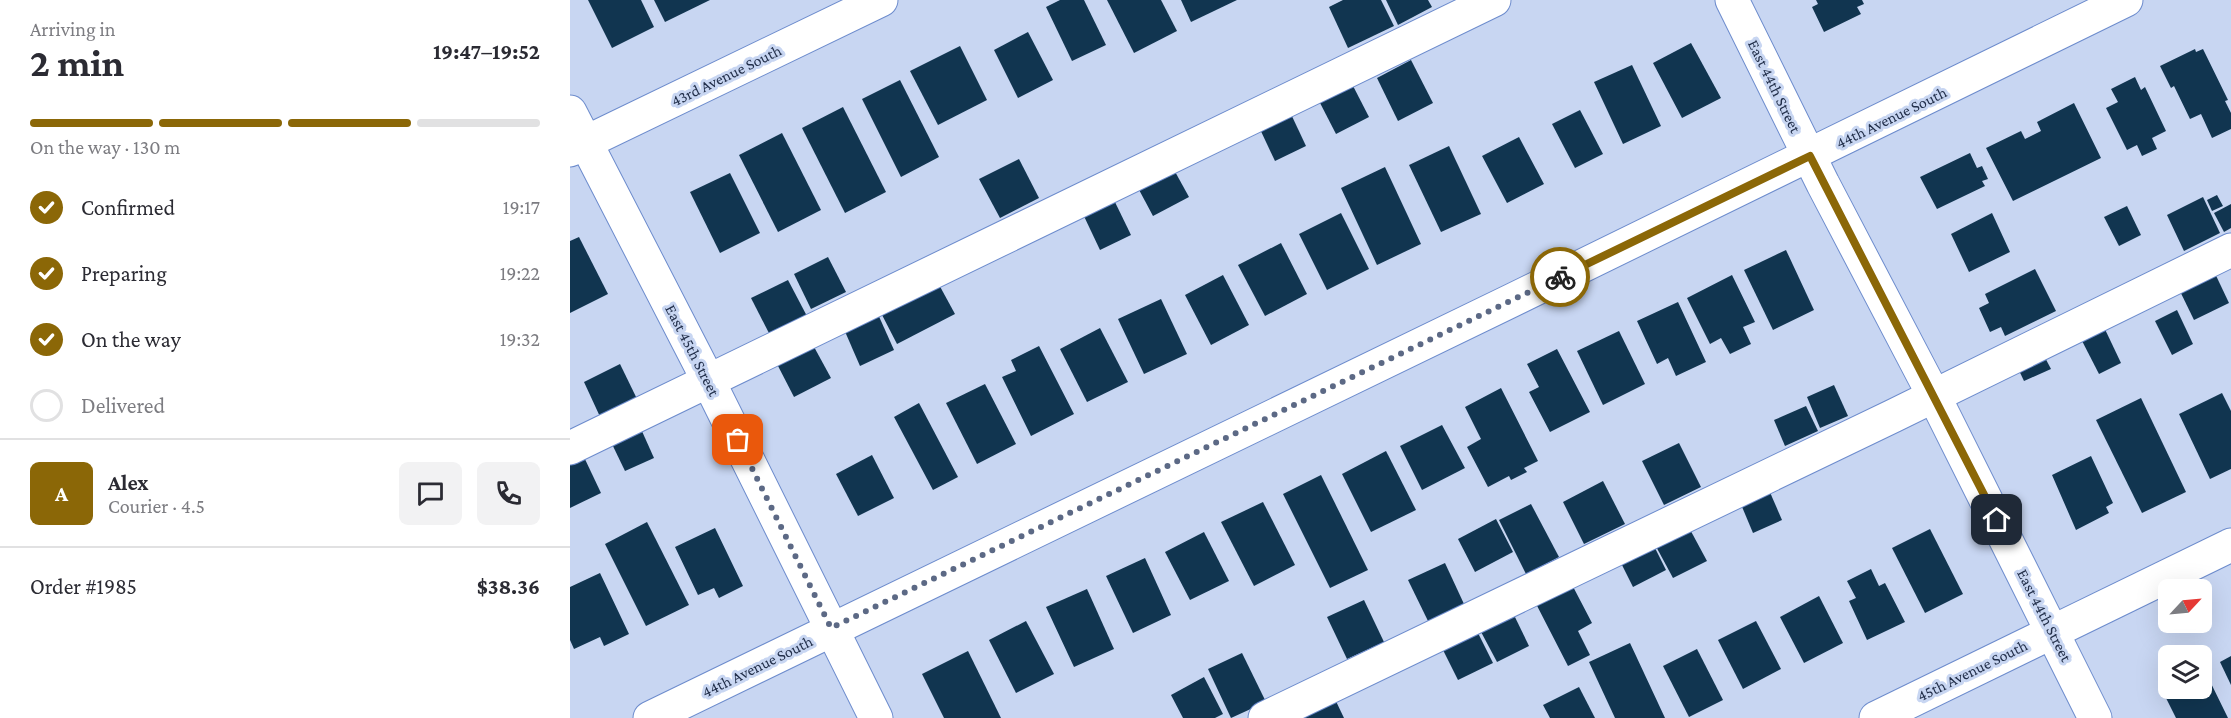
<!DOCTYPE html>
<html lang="en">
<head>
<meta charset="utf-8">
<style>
	:root { --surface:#fff; --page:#f2f2f3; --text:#2b2b33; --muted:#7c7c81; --line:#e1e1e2; --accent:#8b6707 }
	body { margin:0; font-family:"Crimson Pro",serif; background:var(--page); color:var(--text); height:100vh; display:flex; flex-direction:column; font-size:22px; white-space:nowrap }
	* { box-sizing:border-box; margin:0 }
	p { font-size:20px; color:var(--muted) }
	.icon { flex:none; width:33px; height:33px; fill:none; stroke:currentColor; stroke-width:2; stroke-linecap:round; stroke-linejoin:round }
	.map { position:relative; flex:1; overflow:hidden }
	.details { display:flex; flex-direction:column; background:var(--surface); width:570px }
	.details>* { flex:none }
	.needle { width:39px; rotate:64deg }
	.fabs { position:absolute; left:1588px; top:579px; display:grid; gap:12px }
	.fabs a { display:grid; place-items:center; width:54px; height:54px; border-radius:9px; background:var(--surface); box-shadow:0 6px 24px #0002; font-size:30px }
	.pin { position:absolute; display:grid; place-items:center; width:51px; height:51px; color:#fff; margin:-26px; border-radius:12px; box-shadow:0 3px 9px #0006 }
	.courier { position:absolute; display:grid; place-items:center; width:60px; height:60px; margin:-30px; border:4px solid #8b6707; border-radius:50%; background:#fff; color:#222; box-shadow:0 2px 8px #0007 }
	.head em { font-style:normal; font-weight:700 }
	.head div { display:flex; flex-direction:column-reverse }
	.head { display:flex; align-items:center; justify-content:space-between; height:102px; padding:0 30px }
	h1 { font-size:39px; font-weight:700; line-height:45px }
	.bar { display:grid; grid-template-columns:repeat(4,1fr); gap:9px 6px; align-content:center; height:72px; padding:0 30px }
	.bar i { height:8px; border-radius:4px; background:var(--line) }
	.bar .active { background:var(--accent) }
	.bar p { grid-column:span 4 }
	.line { display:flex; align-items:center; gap:15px; padding:0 30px; border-top:2px solid var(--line) }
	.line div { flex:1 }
	.round { display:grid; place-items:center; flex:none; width:63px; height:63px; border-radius:9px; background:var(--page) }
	ol { padding:0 30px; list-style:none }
	li { display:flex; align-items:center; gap:18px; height:66px }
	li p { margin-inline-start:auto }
	li .icon { padding:6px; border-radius:50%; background:var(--accent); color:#fff; stroke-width:4 }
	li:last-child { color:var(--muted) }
	li i { width:33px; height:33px; border:3px solid var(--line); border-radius:50% }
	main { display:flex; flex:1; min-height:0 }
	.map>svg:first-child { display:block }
	.building { fill:#113550 }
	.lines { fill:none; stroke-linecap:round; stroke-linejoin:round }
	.minor-casing { stroke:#6d8ccd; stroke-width:35 }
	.minor { stroke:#fff; stroke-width:33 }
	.done { stroke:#5c6985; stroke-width:6; stroke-dasharray:0 10.8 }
	.route { stroke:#8b6707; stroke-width:8 }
	.labels { text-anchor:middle; stroke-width:6; stroke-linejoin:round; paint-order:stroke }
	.street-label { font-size:16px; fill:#222f4a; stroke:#c8d6f2 }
</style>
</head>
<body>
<main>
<section class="details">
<div class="head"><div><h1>2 min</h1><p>Arriving in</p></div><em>19:47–19:52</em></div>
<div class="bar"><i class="active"></i><i class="active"></i><i class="active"></i><i></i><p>On the way · 130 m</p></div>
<ol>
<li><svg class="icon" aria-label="check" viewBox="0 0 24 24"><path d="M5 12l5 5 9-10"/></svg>Confirmed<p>19:17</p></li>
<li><svg class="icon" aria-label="check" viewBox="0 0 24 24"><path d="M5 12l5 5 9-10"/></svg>Preparing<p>19:22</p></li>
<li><svg class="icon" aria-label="check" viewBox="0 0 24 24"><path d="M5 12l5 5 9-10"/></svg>On the way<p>19:32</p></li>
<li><i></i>Delivered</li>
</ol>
<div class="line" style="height:108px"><b class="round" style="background:var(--accent);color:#fff">A</b><div><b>Alex</b><p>Courier · 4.5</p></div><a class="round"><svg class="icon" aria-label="chat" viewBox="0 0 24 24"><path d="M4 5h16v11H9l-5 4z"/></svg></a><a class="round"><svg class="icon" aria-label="phone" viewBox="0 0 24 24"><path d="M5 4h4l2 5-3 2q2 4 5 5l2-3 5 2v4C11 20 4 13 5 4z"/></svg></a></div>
<div class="line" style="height:78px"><div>Order #1985</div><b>$38.36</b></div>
</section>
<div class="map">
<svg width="1661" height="718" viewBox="0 0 1661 718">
	<rect width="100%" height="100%" fill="#c8d6f2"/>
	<g class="building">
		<path d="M18 0H71L84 27 42 48Z"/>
		<path d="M84 0H140L95 22Z"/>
		<path d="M490 0H514L536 45 502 61 476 7Z"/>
		<path d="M537 0H591L607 31 564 53Z"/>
		<path d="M611 0H667L621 22Z"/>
		<path d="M773 0H811L824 26 778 48 759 7Z"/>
		<path d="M816 0H858L862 7 828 25Z"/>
		<path d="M1246 0H1292L1294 4 1287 7 1291 14 1254 32 1242 7 1248 4Z"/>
		<path d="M458 32 483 80 448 98 424 50Z"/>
		<path d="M1121 43 1151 98 1112 118 1083 63Z"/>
		<path d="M390 46 417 100 368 125 340 71Z"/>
		<path d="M1625 49 1626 52 1633 49 1658 100 1655 101 1661 113V129L1642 138 1631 114 1620 119 1604 86 1601 88 1590 66Z"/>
		<path d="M841 60 863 103 828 121 807 78Z"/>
		<path d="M1062 65 1091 126 1053 144 1024 82Z"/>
		<path d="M1565 77 1571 90 1575 87 1596 131 1582 138 1587 149 1572 156 1567 145 1557 150 1536 108 1548 102 1541 89Z"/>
		<path d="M330 80 369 157 331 177 292 99Z"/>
		<path d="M781 82 799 117 766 134 748 99Z"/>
		<path d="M1504 103 1531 158 1443 201 1416 148 1451 131 1455 139 1471 131 1467 122Z"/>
		<path d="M273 107 316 192 275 213 232 128Z"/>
		<path d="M1010 110 1033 154 1005 168 982 124Z"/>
		<path d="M720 112 736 146 705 161 689 127Z"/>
		<path d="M212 133 251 210 208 232 169 155Z"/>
		<path d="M949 137 974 184 937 203 912 156Z"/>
		<path d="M879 146 911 214 871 232 839 165Z"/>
		<path d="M1400 153 1407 168 1412 166 1418 179 1412 181 1415 186 1367 209 1350 177Z"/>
		<path d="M449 159 469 198 430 218 409 179Z"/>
		<path d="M815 167 851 244 807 265 771 188Z"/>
		<path d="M603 168 619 197 583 216 567 186Z"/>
		<path d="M160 173 190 233 150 253 120 192Z"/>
		<path d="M1647 195 1653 206 1642 211 1637 200Z"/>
		<path d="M1633 197 1650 233 1614 251 1597 215Z"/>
		<path d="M543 198 561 235 530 250 512 212Z"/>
		<path d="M1661 204V228L1654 232 1644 213Z"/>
		<path d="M1557 206 1571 235 1549 246 1534 217Z"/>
		<path d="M771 213 799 269 757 290 729 234Z"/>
		<path d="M1422 213 1440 252 1399 272 1381 234Z"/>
		<path d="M9 237 38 294 0 313V241Z"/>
		<path d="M711 243 737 294 695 316 668 265Z"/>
		<path d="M1216 250 1244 310 1203 330 1174 270Z"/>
		<path d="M258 257 276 292 241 309 224 274Z"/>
		<path d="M1641 265 1659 303 1624 320 1606 283Z"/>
		<path d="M1465 269 1486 311 1435 336 1431 327 1420 332 1409 308 1419 303 1415 294Z"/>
		<path d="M653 275 679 325 641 345 615 295Z"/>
		<path d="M1162 275 1185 322 1173 327 1181 344 1160 354 1151 338 1140 344 1117 298Z"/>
		<path d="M218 280 239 320 202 339 181 298Z"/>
		<path d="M367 281 385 314 327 344 310 311Z"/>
		<path d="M591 299 617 354 574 374 548 319Z"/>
		<path d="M1108 302 1136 362 1106 376 1098 358 1087 364 1067 321Z"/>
		<path d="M1607 310 1623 344 1602 355 1585 321Z"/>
		<path d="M307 312 324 350 290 366 273 327Z"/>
		<path d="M1532 323 1551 363 1529 374 1509 335Z"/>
		<path d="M530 328 558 382 517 402 490 349Z"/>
		<path d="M1049 331 1075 384 1033 405 1007 351Z"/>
		<path d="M243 345 261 378 224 397 207 364Z"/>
		<path d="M469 346 504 414 461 436 432 377 446 371 441 360Z"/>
		<path d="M987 349 1020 412 980 432 959 392 969 387 957 364Z"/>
		<path d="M1471 350 1481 369 1454 381 1445 362Z"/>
		<path d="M50 364 69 403 32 421 14 382Z"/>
		<path d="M415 384 446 444 407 464 376 403Z"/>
		<path d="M1264 385 1278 416 1250 428 1237 397Z"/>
		<path d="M931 388 968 461 954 468 957 472 941 480 939 476 918 487 897 447 911 439 895 407Z"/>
		<path d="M1652 393 1661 411V469L1640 479 1609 414Z"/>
		<path d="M1571 398 1616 492 1572 513 1526 420Z"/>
		<path d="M349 403 388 477 363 490 324 417Z"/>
		<path d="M1236 406 1248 431 1215 446 1204 420Z"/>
		<path d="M872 425 895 468 852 490 830 446Z"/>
		<path d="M71 429 84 458 55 471 41 442Z"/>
		<path d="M1109 443 1131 487 1094 505 1072 461Z"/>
		<path d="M816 451 846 510 801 532 772 474Z"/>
		<path d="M13 455 31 493 0 508V461Z"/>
		<path d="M302 455 324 498 288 516 266 474Z"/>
		<path d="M1521 456 1543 503 1536 507 1539 513 1506 530 1482 475Z"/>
		<path d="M751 475 798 570 760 588 713 494Z"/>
		<path d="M1033 481 1055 524 1014 544 993 502Z"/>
		<path d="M1199 490 1212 520 1183 533 1170 502Z"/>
		<path d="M693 502 725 565 684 586 651 522Z"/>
		<path d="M961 504 989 557 956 574 929 520Z"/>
		<path d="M926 519 943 552 905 572 888 539Z"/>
		<path d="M77 522 119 605 76 626 35 544Z"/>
		<path d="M1116 522 1137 561 1103 578 1082 539Z"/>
		<path d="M145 528 173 586 149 598 144 588 128 595 105 547Z"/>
		<path d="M1360 529 1393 594 1355 613 1322 548Z"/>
		<path d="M634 532 659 581 620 600 595 552Z"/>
		<path d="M1081 540 1096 570 1063 587 1048 557Z"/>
		<path d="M575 558 601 615 563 633 536 576Z"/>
		<path d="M875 563 894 604 858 621 838 580Z"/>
		<path d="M1301 569 1309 586 1315 583 1335 622 1297 640 1279 601 1286 598 1277 581Z"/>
		<path d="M30 573 59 634 34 646 30 637 4 649 0 640V587Z"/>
		<path d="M998 577 1022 623 1008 631 1020 655 998 666 962 596Z"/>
		<path d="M517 589 544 649 504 667 476 607Z"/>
		<path d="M1249 596 1273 643 1234 663 1210 617Z"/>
		<path d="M794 600 814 642 777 659 757 617Z"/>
		<path d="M943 613 959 646 927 662 910 630Z"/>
		<path d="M456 621 484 674 446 693 419 640Z"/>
		<path d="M1186 621 1211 669 1173 689 1148 640Z"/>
		<path d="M907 631 923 663 888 680 872 648Z"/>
		<path d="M1060 643 1095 718H1045L1019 662Z"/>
		<path d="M1127 649 1153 700 1119 717 1093 666Z"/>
		<path d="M398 651 431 718H374L352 674Z"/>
		<path d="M672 653 696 702 661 718 638 669Z"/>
		<path d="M1661 656V685L1650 662Z"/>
		<path d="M1632 665 1658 718H1606L1591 688 1594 686 1588 674 1599 668V688H1632Z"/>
		<path d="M634 677 653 714 645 718H613L601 695Z"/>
		<path d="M1009 687 1025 718H980L973 705Z"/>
		<path d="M763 695 774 718H735L731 709Z"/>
	</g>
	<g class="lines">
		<g class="minor-casing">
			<g id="minor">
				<path d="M1162 0 1253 184 1364 396 1525 718"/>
				<path d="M0 112 138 380 306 718"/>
				<path d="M0 150 311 0"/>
				<path d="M0 448 924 0"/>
				<path d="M80 718C571 478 1066 243 1556 0"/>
				<path d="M695 718 1323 416 1661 250"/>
				<path d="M1306 718 1661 545"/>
			</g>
		</g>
		<use href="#minor" class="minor"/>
	</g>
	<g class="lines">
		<path class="done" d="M168 440 261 628 990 277"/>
		<path class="route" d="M990 277 1240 156 1427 520"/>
	</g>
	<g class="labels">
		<g class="street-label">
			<text transform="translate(156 75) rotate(-26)" y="6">43rd Avenue South</text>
			<text transform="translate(1205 86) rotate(64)" y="6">East 44th Street</text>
			<text transform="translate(1321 117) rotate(-26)" y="6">44th Avenue South</text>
			<text transform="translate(123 350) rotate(63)" y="6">East 45th Street</text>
			<text transform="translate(1475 615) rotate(63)" y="6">East 44th Street</text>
			<text transform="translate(187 666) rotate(-26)" y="6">44th Avenue South</text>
			<text transform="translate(1402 670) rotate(-26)" y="6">45th Avenue South</text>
		</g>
	</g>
</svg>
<div class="fabs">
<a><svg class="needle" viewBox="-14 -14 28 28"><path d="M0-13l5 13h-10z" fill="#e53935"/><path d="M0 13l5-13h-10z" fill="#7c7c81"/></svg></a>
<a><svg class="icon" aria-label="layers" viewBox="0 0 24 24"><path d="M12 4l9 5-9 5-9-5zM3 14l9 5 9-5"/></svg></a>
</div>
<div class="pin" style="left:168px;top:440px;background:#ea580c"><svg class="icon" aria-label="bag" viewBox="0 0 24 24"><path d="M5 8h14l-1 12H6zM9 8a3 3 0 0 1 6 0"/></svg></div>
<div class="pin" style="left:1427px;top:520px;background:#1f2937"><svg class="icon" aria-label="home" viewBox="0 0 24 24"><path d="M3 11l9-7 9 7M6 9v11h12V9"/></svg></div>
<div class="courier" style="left:990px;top:277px"><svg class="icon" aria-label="bike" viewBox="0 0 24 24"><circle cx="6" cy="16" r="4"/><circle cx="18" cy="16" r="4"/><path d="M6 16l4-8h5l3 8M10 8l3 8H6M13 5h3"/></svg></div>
</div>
</main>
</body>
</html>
